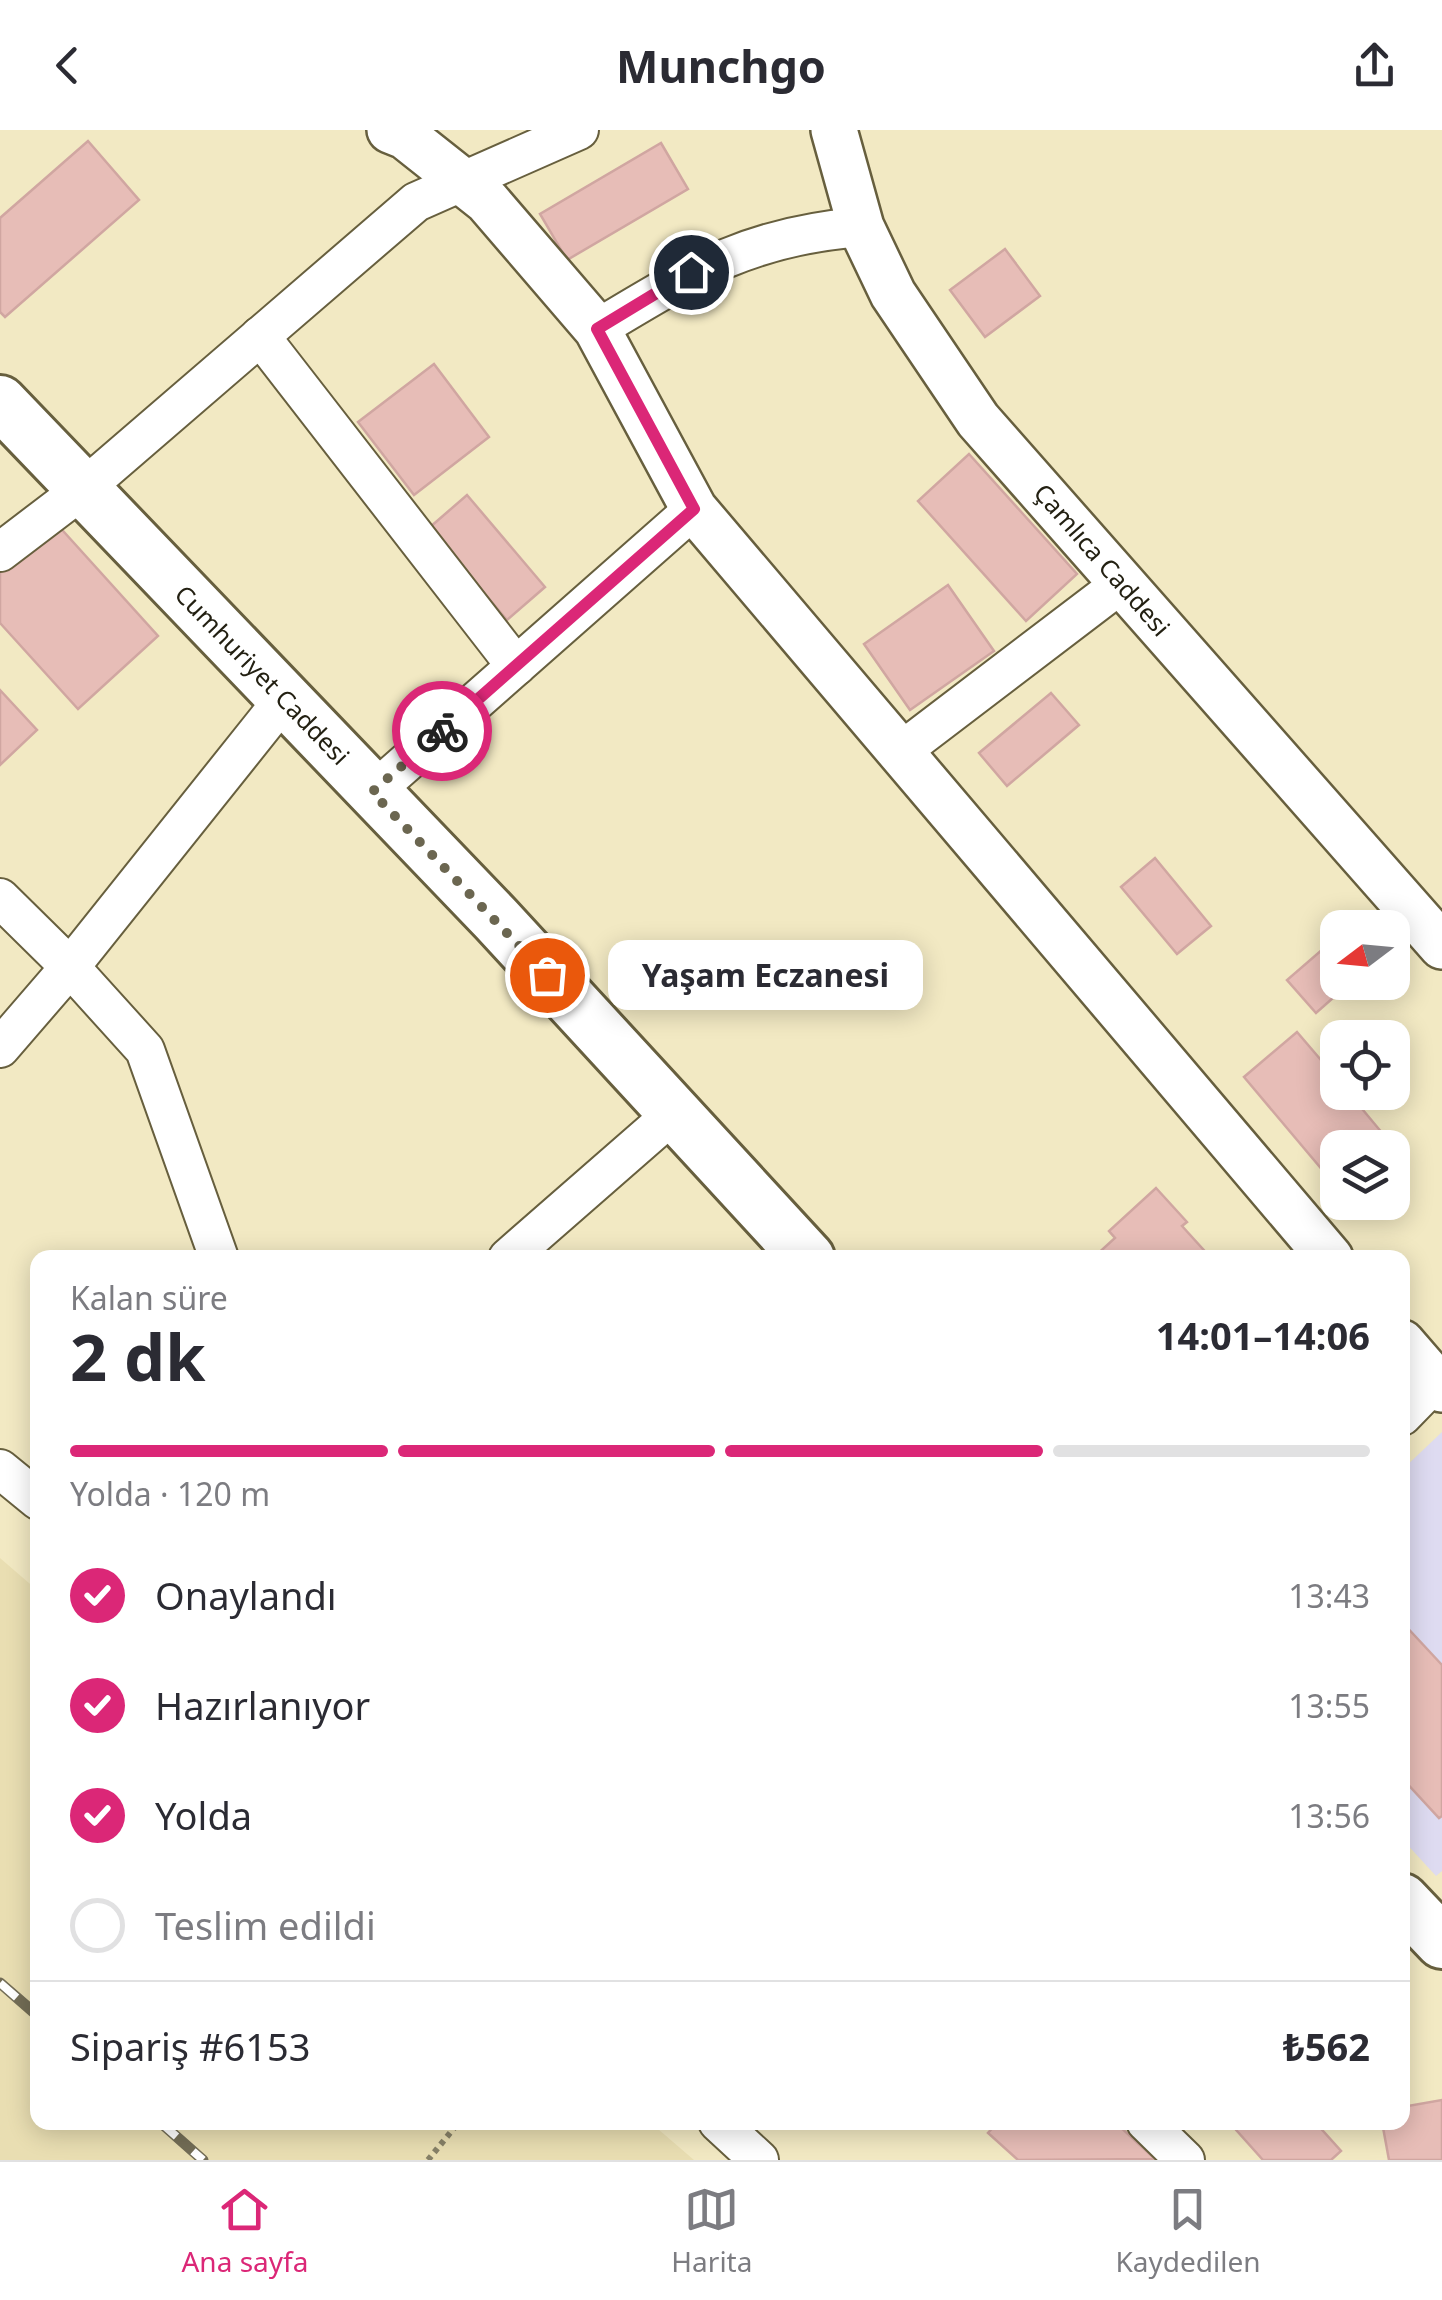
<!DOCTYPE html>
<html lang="tr">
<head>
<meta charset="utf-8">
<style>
	:root { --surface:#fff; --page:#f2f2f3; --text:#2b2b33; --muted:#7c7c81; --line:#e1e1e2; --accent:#db2777 }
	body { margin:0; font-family:"Noto Sans",sans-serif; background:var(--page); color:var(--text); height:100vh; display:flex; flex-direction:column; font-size:38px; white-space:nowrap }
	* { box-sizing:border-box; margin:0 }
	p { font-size:32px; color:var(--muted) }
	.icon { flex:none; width:55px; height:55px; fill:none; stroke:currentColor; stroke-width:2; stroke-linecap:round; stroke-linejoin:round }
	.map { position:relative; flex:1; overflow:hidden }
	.side { position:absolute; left:30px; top:1120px; width:1380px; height:880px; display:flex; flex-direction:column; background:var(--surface); border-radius:20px; box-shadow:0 5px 25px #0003 }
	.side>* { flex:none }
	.needle { width:65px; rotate:254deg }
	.controls { position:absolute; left:1320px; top:780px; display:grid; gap:20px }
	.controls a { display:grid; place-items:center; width:90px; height:90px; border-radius:20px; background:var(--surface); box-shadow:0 5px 25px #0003; font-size:50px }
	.pin { position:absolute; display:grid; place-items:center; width:85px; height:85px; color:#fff; margin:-42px; border:5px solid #fff; border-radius:50%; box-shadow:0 2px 10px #0007 }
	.courier { position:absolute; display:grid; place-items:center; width:100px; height:100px; margin:-50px; border:8px solid #db2777; border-radius:50%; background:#fff; color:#222; box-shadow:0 2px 12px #0007 }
	.bubble { position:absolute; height:70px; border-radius:20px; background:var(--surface); box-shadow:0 5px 25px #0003; font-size:32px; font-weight:700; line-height:70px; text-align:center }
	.head em { font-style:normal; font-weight:700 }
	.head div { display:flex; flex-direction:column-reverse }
	.head { display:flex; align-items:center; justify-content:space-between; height:170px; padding:0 40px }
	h1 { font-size:65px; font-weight:700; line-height:75px }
	.bar { display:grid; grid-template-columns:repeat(4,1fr); gap:15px 10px; align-content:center; height:120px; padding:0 40px }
	.bar i { height:12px; border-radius:8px; background:var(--line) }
	.bar .current { background:var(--accent) }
	.bar p { grid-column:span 4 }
	.line { display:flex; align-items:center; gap:25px; padding:0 40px; border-top:2px solid var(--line) }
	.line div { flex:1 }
	ol { padding:0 40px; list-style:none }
	li { display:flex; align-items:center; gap:30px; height:110px }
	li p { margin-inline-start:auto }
	li .icon { padding:10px; border-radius:50%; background:var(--accent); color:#fff; stroke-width:4 }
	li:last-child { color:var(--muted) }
	li i { width:55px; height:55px; border:5px solid var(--line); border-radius:50% }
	header { display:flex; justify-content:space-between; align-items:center; height:130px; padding:0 40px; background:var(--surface); font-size:45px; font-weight:700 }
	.tabs { display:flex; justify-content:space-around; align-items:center; height:140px; border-top:2px solid var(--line); background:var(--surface); font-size:28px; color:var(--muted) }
	.tabs a { display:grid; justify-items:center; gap:5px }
	.tabs .current { color:var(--accent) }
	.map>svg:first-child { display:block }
	.built { fill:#e9deb2 }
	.education { fill:#dedbf1 }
	.building { fill:#e7bdb7; stroke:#d0a6a1; stroke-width:2.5 }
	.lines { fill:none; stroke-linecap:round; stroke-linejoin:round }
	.minor-casing { stroke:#675f3e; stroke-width:42 }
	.tertiary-casing { stroke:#675f3e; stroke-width:50 }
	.secondary-casing { stroke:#675f3e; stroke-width:58 }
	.path { stroke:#878167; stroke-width:6; stroke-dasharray:5 5; stroke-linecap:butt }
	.minor { stroke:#fff; stroke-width:38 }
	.tertiary { stroke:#fff; stroke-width:45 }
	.secondary { stroke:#fff; stroke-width:52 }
	.rail-casing { stroke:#736d56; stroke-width:11 }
	.rail { stroke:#fff; stroke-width:8; stroke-dasharray:22; stroke-linecap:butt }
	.done { stroke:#6b6650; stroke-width:10; stroke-dasharray:0 18 }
	.route { stroke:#db2777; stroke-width:12 }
	.labels { text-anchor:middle; stroke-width:10; stroke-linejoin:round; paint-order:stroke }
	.street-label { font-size:25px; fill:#232012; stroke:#fff }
</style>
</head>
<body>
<header><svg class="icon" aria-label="back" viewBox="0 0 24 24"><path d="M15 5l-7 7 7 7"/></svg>Munchgo<svg class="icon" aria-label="share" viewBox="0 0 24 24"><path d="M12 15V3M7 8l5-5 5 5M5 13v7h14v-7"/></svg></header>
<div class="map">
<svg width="1442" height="2030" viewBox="0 0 1442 2030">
	<rect width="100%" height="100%" fill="#f2e9c3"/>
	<path class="built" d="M0 1428 37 1460 38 1992 651 1993 694 2030H0Z"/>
	<path class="education" d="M1442 1302V1741L1436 1746 1403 1710V1339Z"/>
	<g class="building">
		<path d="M88 11 139 70 5 187 0 182V88Z"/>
		<path d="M661 13 688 59 567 130 540 84Z"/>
		<path d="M1005 119 1040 166 985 207 950 160Z"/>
		<path d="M434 234 489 307 414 365 358 292Z"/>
		<path d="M969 324 1077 444 1026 491 918 371Z"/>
		<path d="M467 365 545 457 507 490 429 398Z"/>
		<path d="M55 392 158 506 78 579 0 493V442Z"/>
		<path d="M948 455 994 521 910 580 864 514Z"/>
		<path d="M0 560 37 600 0 635Z"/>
		<path d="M1051 563 1079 595 1007 656 979 623Z"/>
		<path d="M1155 728 1211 796 1177 824 1121 757Z"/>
		<path d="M1338 806V852H1351L1316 883 1287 850Z"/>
		<path d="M1297 902 1338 950V962H1348L1383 1004 1367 1018H1338V1043L1330 1049 1244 947Z"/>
		<path d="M1156 1058 1187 1092 1182 1096 1211 1128H1093L1115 1108 1109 1101Z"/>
		<path d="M1402 1492 1442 1535V1686L1439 1688 1402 1648Z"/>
		<path d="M1442 1970V2030H1389L1382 1992H1402V1977Z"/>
		<path d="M998 1992H1115L1155 2029 1018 2030 988 2003Z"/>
		<path d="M1229 1992H1315L1341 2021 1331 2030H1263Z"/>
	</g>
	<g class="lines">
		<g class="minor-casing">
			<g id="minor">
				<path d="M597 199C692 142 748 106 861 97"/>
				<path d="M260 206 516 536"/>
				<path d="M0 422 83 359 416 72 579 0"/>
				<path d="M900 622 1122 453"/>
				<path d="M373 662 694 379"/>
				<path d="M0 768 70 837 145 920 219 1128"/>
				<path d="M0 918 70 837 284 569"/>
				<path d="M508 1128 674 983"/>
				<path d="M1402 1286 1442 1245"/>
				<path d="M0 1339 38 1370"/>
				<path d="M718 1992 759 2030"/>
				<path d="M1146 1992 1185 2030"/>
			</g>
		</g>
		<g class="tertiary-casing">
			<g id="tertiary">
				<path d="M390 0 405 6 487 71 597 199 694 379 1330 1128"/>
				<path d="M834 0 861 97 893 164 978 290 1442 816"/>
				<path d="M1402 1213 1442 1259"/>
			</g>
		</g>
		<g class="secondary-casing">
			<g id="secondary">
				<path d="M0 272 496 789 808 1128"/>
				<path d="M1402 1770 1442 1812"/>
			</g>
		</g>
		<path class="path" d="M428 2030 459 1992"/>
		<use href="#minor" class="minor"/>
		<use href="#tertiary" class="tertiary"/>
		<use href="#secondary" class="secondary"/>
		<g class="rail-casing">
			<g id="rail">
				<path d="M0 1853 38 1886"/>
				<path d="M160 1992 203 2030"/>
			</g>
		</g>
		<use href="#rail" class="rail"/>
	</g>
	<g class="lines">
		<path class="done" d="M442 601 372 662 547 845"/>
		<path class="route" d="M442 601 694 379 597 199 691 142"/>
	</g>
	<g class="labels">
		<g class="street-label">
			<text transform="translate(1102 430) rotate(49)" y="9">Çamlıca Caddesi</text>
			<text transform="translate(262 545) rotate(46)" y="9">Cumhuriyet Caddesi</text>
		</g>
	</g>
</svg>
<div class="controls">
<a><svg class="needle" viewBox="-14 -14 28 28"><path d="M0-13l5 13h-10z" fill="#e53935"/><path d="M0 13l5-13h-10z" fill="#7c7c81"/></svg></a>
<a><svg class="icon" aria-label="locate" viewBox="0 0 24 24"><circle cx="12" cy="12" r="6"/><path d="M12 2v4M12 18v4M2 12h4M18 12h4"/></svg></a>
<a><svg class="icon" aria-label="layers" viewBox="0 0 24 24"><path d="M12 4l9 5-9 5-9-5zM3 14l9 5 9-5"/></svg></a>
</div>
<div class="pin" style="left:547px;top:845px;background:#ea580c"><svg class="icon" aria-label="bag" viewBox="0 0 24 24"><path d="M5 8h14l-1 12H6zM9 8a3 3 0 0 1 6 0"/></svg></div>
<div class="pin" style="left:691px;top:142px;background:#1f2937"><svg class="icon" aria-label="home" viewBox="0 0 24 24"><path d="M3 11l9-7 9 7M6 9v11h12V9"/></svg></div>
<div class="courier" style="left:442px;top:601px"><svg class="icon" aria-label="bike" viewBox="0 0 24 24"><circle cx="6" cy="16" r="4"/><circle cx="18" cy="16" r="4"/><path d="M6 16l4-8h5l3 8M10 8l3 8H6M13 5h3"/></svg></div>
<div class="bubble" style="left:608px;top:810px;width:315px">Yaşam Eczanesi</div>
<section class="side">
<div class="head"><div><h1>2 dk</h1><p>Kalan süre</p></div><em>14:01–14:06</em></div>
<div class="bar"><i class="current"></i><i class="current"></i><i class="current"></i><i></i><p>Yolda · 120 m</p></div>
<ol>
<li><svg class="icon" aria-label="check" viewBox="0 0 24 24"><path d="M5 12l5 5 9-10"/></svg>Onaylandı<p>13:43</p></li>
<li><svg class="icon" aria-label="check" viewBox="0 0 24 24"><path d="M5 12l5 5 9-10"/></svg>Hazırlanıyor<p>13:55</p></li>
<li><svg class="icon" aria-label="check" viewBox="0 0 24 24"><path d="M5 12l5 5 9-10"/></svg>Yolda<p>13:56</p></li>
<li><i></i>Teslim edildi</li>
</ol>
<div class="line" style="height:130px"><div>Sipariş #6153</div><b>₺562</b></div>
</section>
</div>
<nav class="tabs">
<a class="current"><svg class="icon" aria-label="home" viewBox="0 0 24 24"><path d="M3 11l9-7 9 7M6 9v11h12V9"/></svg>Ana sayfa</a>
<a><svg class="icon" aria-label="map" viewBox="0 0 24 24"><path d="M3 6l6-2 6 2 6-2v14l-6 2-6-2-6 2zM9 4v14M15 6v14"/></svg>Harita</a>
<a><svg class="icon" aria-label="saved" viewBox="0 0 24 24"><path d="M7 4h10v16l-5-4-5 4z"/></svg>Kaydedilen</a>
</nav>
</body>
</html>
